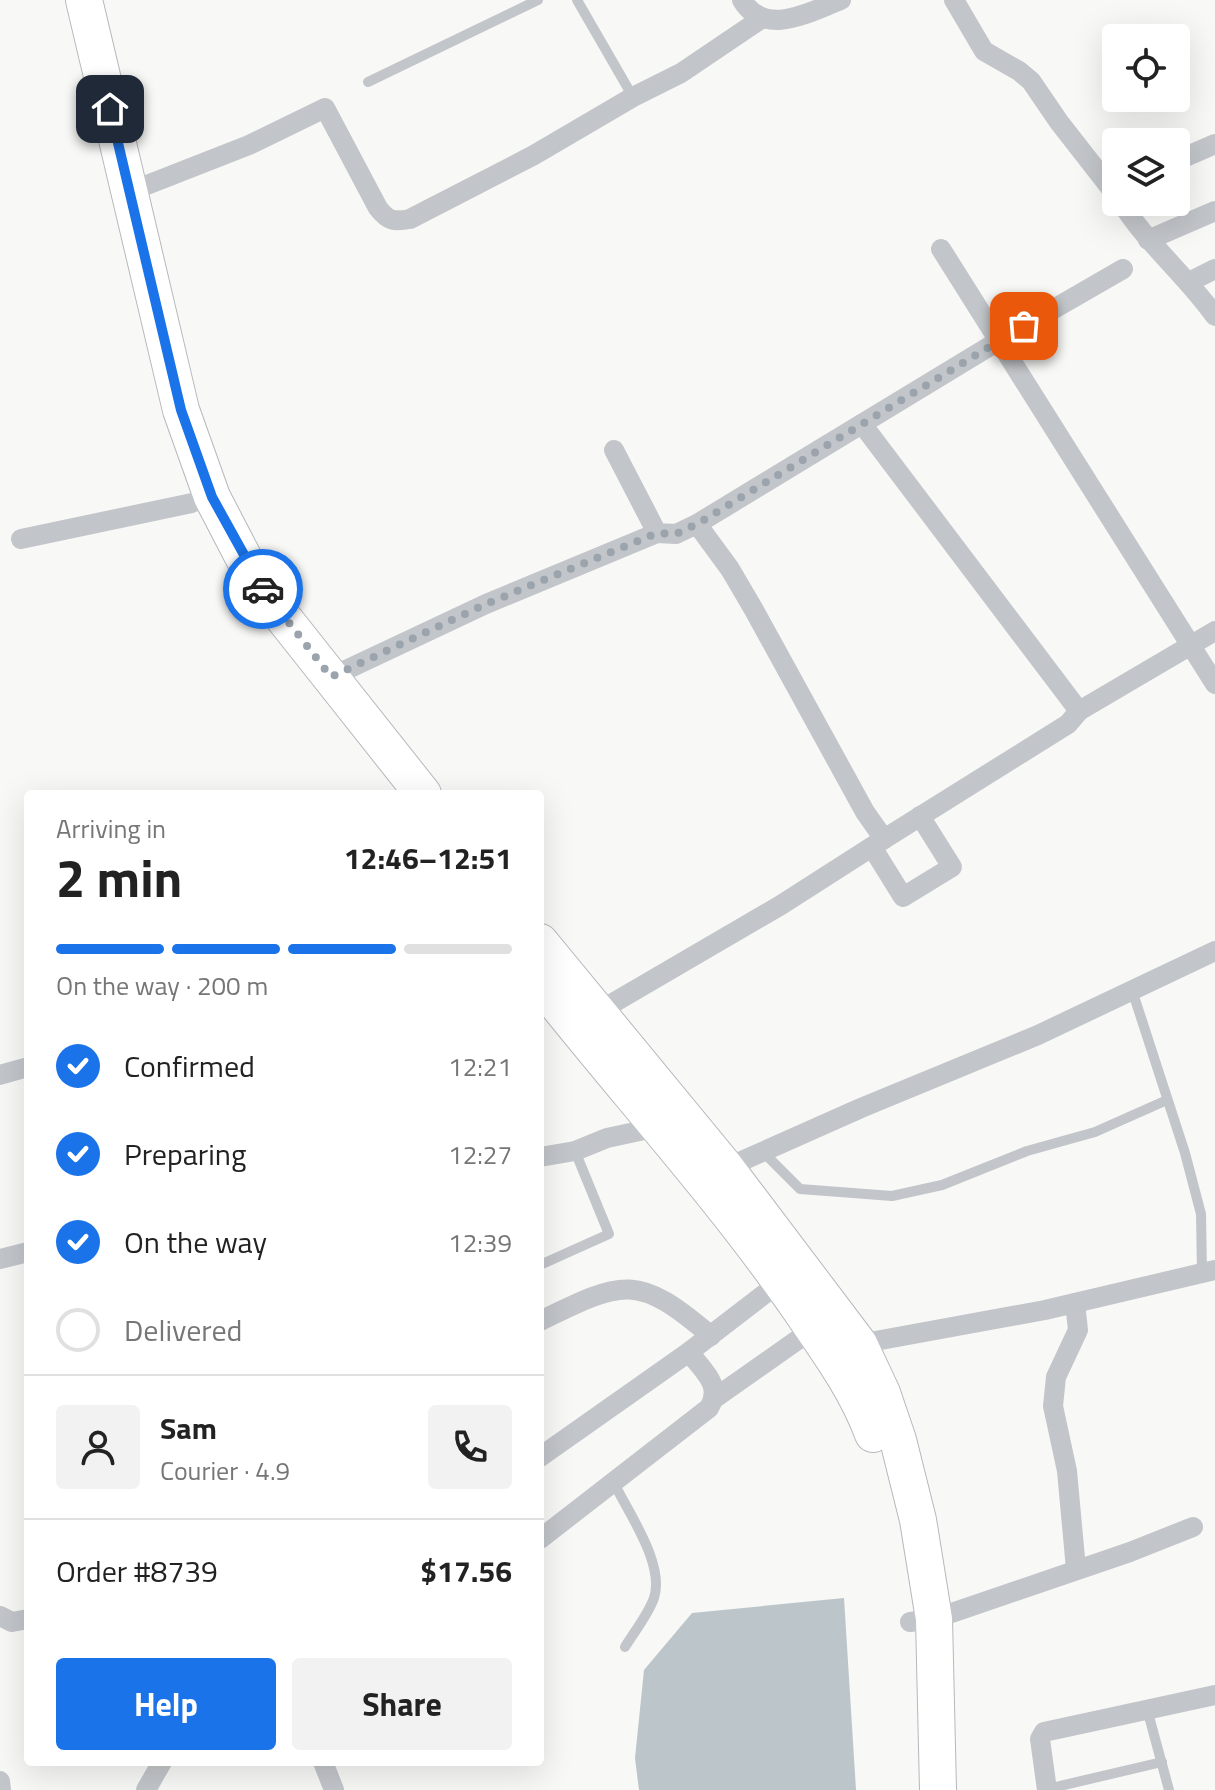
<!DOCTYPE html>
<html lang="en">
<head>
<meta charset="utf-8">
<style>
	:root { --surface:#fff; --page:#f2f2f2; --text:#222; --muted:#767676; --line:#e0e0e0; --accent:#1a73e8 }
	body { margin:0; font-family:"Titillium Web",sans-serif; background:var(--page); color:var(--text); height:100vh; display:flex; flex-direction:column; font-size:30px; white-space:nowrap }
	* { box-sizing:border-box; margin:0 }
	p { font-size:26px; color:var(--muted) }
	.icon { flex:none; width:44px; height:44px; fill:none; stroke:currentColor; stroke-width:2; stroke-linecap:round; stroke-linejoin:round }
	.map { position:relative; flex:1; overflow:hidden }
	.sheet { position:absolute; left:24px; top:790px; width:520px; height:976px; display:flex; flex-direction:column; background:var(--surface); border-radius:8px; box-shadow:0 8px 32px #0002 }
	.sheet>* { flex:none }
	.fabs { position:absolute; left:1102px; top:24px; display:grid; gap:16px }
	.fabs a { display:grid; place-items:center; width:88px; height:88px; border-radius:8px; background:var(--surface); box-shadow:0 8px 32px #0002; font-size:40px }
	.pin { position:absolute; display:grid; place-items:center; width:68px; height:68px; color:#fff; margin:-34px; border-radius:16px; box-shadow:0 4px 12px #0006 }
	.courier { position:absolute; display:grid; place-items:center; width:80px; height:80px; margin:-40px; border:6px solid #1a73e8; border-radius:50%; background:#fff; color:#222; box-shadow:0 2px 10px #0007 }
	.overview em { font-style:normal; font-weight:700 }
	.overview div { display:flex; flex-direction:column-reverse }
	.overview { display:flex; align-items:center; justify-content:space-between; height:136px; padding:0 32px }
	h1 { font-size:52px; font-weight:700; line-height:60px }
	.bar { display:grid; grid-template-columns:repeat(4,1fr); gap:12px 8px; align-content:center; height:96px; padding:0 32px }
	.bar i { height:10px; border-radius:6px; background:var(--line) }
	.bar .on { background:var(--accent) }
	.bar p { grid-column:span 4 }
	.line { display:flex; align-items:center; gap:20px; padding:0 32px; border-top:2px solid var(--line) }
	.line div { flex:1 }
	.round { display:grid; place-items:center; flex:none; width:84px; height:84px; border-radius:8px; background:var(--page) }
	ol { padding:0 32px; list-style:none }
	li { display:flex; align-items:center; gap:24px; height:88px }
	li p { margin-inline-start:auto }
	li .icon { padding:8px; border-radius:50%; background:var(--accent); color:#fff; stroke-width:4 }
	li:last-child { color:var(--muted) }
	li i { width:44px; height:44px; border:4px solid var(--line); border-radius:50% }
	.cta { display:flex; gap:16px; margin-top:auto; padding:16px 32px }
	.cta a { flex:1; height:92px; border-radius:8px; background:var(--accent); color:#fff; font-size:32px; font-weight:700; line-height:92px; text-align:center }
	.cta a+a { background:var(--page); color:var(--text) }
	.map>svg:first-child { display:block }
	.water { fill:#bbc5ca }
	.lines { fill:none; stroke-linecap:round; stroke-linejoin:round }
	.highway-casing { stroke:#b5b8bc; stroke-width:38 }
	.lane { stroke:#c2c5c9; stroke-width:10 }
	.street { stroke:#c2c5c9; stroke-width:20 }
	.highway { stroke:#fff; stroke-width:36 }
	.done { stroke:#9ba4ad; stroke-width:8; stroke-dasharray:0 14.4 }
	.route { stroke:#1a73e8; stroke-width:10 }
</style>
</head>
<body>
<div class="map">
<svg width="1215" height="1790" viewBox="0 0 1215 1790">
	<rect width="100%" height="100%" fill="#f8f8f6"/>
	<path class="water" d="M844 1598 856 1790H639L635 1758 644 1670 692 1613Z"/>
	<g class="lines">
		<g class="highway-casing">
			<g id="highway">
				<path d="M84 0 181 410 212 497 252 574 282 616 423 794"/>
				<path d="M540 942 726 1168 859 1344 882 1393 898 1440 918 1520 934 1619 938 1790"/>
				<path d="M540 983C626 1092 720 1194 799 1308 827 1349 856 1388 873 1434"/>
			</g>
		</g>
		<g class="lane">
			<path d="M577 0 633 97"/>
			<path d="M368 82 538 0"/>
			<path d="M1132 990 1185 1153 1201 1214 1202 1273"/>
			<path d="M763 1152 800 1189 892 1196 942 1185 1027 1151 1095 1132 1167 1100"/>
			<path d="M540 1265 609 1234 575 1151"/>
			<path d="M614 1483C629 1514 665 1564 654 1598 648 1615 634 1632 625 1647"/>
			<path d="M1147 1709 1169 1790"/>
			<path d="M1047 1789 1162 1762"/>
		</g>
		<g class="street">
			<path d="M742 0C765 38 809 12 841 0"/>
			<path d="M954 0 984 51 1019 71 1031 81 1059 122 1116 195"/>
			<path d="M1176 161 1215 144"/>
			<path d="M129 192 249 145 325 108 378 208C388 221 394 222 410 219L534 155 633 97 681 73 761 19"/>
			<path d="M1121 202C1147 244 1186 275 1215 316"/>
			<path d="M1148 240 1215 211"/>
			<path d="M941 249 1215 684"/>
			<path d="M1189 282 1215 269"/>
			<path d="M862 424 1079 711"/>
			<path d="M614 450 657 533 676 534 697 524 1000 340 1123 269"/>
			<path d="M21 539 192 503"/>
			<path d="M331 677 486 604 657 533"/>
			<path d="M884 839 1068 724 1079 711 1215 631"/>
			<path d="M872 847 903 897 952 867 920 816"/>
			<path d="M596 1013 781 905 884 839 865 812 754 610 730 569 697 524"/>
			<path d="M0 1075 28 1067"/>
			<path d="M540 1157 575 1151 607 1138 658 1127"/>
			<path d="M726 1168 861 1108 1038 1035 1215 951"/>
			<path d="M0 1259 28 1252"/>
			<path d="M1075 1303 1078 1330 1056 1377 1053 1406 1067 1471 1076 1569"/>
			<path d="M540 1321C624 1280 637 1273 711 1336"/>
			<path d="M859 1344 1045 1310 1215 1270"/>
			<path d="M715 1398 813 1329"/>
			<path d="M540 1457 689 1352 780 1282"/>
			<path d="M540 1539 709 1408C723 1385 703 1371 689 1352"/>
			<path d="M0 1616 12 1622 28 1619"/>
			<path d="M910 1622 934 1619 1130 1552 1193 1527"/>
			<path d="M323 1762 334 1790"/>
			<path d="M0 1781 1 1790"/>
			<path d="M146 1790 162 1762"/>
			<path d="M1047 1790 1040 1739 1044 1732 1215 1695"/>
		</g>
		<use href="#highway" class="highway"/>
	</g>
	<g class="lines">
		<path class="done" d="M263 589 331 677 486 604 657 533 676 534 697 524 1024 326"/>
		<path class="route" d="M110 109 181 410 212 497 263 589"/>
	</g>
</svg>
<div class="fabs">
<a><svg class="icon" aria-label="locate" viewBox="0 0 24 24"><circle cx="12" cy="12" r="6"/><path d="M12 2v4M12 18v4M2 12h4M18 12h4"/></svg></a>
<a><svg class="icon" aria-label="layers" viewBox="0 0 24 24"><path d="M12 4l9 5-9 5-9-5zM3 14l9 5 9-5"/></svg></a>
</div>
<div class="pin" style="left:1024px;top:326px;background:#ea580c"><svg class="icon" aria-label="bag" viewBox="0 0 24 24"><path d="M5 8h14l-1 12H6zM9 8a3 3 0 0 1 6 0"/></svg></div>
<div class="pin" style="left:110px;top:109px;background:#1f2937"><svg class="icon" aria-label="home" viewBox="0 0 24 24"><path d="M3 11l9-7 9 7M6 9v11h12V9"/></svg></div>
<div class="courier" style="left:263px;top:589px"><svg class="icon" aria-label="car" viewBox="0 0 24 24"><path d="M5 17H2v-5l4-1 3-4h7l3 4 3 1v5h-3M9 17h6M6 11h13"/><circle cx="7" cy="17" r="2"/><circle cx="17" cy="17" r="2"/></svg></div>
<section class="sheet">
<div class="overview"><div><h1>2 min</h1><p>Arriving in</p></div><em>12:46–12:51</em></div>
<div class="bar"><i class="on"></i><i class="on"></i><i class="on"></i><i></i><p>On the way · 200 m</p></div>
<ol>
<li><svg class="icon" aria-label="check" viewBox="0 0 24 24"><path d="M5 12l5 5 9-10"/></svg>Confirmed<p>12:21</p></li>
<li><svg class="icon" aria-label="check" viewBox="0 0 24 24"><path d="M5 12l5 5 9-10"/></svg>Preparing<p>12:27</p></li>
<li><svg class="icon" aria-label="check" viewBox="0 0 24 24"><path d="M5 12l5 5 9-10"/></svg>On the way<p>12:39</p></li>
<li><i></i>Delivered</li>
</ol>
<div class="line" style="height:144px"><a class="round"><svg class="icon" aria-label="person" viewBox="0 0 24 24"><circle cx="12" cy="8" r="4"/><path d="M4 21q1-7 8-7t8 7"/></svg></a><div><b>Sam</b><p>Courier · 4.9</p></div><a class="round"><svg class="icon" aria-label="phone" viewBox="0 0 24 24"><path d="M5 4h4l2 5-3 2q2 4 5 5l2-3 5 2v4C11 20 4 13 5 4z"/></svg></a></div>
<div class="line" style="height:104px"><div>Order #8739</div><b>$17.56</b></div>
<div class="cta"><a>Help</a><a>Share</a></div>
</section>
</div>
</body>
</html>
